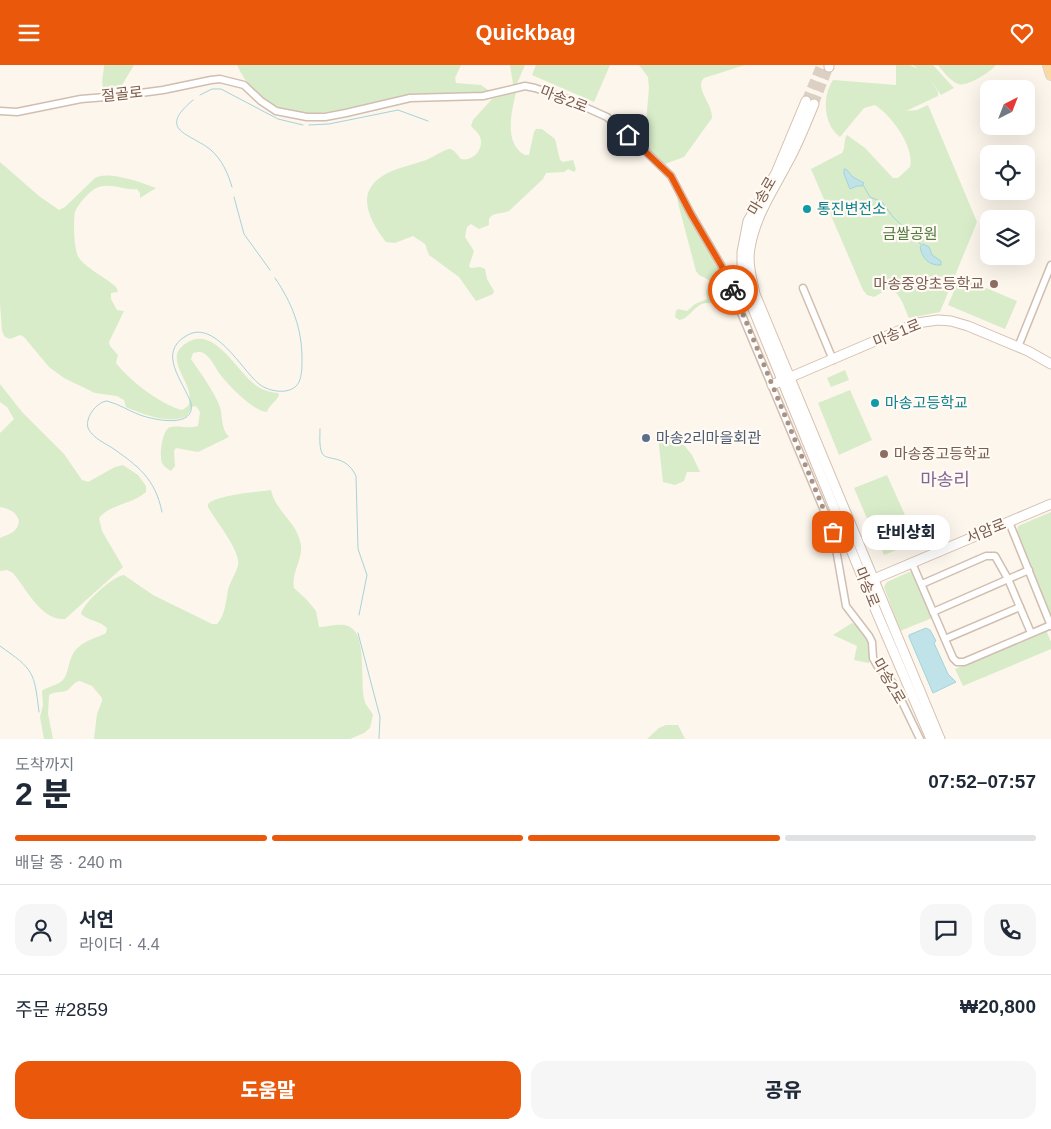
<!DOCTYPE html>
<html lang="ko">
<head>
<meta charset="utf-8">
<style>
	:root { --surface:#fff; --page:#f6f6f7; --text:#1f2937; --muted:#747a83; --line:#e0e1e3; --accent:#ea580c }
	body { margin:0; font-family:Arial,"Noto Sans KR",sans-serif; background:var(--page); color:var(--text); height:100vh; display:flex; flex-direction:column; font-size:19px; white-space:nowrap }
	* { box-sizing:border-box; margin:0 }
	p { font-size:16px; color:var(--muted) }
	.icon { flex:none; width:28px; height:28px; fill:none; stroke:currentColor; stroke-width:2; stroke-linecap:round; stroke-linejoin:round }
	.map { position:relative; height:674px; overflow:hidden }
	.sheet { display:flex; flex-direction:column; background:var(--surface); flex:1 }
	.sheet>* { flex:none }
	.needle { width:32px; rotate:42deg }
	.controls { position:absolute; left:980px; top:15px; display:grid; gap:10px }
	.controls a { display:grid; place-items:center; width:55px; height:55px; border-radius:10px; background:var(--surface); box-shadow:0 5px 20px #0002; font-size:25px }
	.pin { position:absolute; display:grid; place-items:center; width:42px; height:42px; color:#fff; margin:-21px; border-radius:10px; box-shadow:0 2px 8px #0006 }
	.courier { position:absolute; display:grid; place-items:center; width:50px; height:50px; margin:-25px; border:4px solid #ea580c; border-radius:50%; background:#fff; color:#222; box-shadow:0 1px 6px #0007 }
	.bubble { position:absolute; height:35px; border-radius:15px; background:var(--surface); box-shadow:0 5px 20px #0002; font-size:16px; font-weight:800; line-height:35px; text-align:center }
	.overview em { font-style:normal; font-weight:800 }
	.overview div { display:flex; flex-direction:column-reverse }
	.overview { display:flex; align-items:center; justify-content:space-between; height:85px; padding:0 15px }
	h1 { font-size:32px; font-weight:800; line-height:38px }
	.bar { display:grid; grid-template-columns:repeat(4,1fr); gap:8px 5px; align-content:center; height:60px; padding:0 15px }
	.bar i { height:6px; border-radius:4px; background:var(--line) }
	.bar .active { background:var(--accent) }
	.bar p { grid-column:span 4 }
	.line { display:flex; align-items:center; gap:12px; padding:0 15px; border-top:1px solid var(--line) }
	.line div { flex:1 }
	.round { display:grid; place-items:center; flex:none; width:52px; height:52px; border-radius:15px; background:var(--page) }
	.button { display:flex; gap:10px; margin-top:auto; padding:10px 15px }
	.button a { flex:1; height:58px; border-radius:15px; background:var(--accent); color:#fff; font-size:20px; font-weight:800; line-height:58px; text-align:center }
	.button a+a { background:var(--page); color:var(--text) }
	header { display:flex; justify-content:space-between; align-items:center; height:65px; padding:0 15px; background:var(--accent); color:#fff; font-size:22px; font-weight:800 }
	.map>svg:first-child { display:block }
	.green { fill:#d8ecc9 }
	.water { fill:#bfe3e8; stroke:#a5d3da }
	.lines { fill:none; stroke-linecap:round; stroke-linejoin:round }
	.stream { stroke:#a5d3da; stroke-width:1 }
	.secondary-tunnel { stroke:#dcd0c4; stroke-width:9; stroke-dasharray:9 4.5; stroke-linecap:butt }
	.street-casing { stroke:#d1beb0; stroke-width:9 }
	.secondary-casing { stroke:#d6c0b0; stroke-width:11 }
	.primary-casing { stroke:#dad1cd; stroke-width:12 }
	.street { stroke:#fff; stroke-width:6 }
	.secondary { stroke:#fff; stroke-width:9 }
	.primary { stroke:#fbd9a5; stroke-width:10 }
	.done { stroke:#a89285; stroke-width:5; stroke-dasharray:0 9 }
	.route { stroke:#ea580c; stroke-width:6 }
	.culture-dot { fill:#0f9aa8; stroke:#fffaf3; stroke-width:2 }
	.education-dot { fill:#8d6e63; stroke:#fffaf3; stroke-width:2 }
	.service-dot { fill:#5c6f8a; stroke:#fffaf3; stroke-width:2 }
	.labels { text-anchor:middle; stroke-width:4.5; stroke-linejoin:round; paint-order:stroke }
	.street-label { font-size:15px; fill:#7a5c4d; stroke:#fffaf3 }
	.culture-label { font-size:15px; fill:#0d838f; stroke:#fffaf3; text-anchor:start }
	.park-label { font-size:15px; fill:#537a41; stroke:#fffaf3 }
	.education-label { font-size:15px; fill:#785e54; stroke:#fffaf3; text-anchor:end }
	.service-label { font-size:15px; fill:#4e5e75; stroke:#fffaf3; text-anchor:start }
	.quarter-label { font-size:18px; fill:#846695; stroke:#fffaf3 }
</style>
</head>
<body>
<header><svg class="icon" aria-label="menu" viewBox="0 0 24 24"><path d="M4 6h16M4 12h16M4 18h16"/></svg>Quickbag<svg class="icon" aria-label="heart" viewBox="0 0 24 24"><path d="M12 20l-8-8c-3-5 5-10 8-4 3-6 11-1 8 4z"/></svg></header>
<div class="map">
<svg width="1051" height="674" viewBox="0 0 1051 674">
	<rect width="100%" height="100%" fill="#fdf6ec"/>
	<g class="green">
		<path d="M104 0H134L119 25 106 27C99 20 104 9 104 0Z"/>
		<path d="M237 0H461L455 13 456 18 481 20 491 27C484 29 475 28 468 29 449 30 429 29 411 31 346 38 275 80 237 0Z"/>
		<path d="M510 0H525L516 21 513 19Z"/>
		<path d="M536 0H610L594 37 532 10Z"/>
		<path d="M639 0H745L704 13C694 23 713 39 712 53L684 92 665 99 644 81 649 23 648 12Z"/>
		<path d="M896 0H910L918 4 913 0H933L954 23 941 30 931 16 938 27V31L906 46 917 45 928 40 977 157 940 247 909 253C904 243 901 226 888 224L874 232 867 230 863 225 811 104 842 88C846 82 843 76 847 70L865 83 893 113H898L910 102C915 82 891 50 875 40L864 43 840 72C823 59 822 32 833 15L896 20Z"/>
		<path d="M938 0H996C990 7 968 22 958 19 950 16 943 6 938 0Z"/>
		<path d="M516 27C512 46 503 78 525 90H529L534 67 536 64H542L555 74 560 95 563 97 573 95 576 104 574 107 568 104 564 107 546 108 543 114 509 146C500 150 487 146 489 160L479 164 471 159 467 162 465 172 474 186 469 201 471 203 480 202 485 204 487 214 494 226 493 229 476 236 459 212 429 190 425 179 413 171 395 178 386 177C362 146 355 118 400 103 409 100 418 98 426 95 431 93 447 83 450 84 454 84 458 91 461 94 474 97 486 82 479 70 477 66 473 64 471 61L473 55 492 34Z"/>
		<path d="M0 97 39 131 59 145 65 142 95 113C108 105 143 118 156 123L140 133V128L137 124C125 126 112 118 99 122 91 124 78 139 75 147 73 155 74 187 79 193 87 204 105 212 116 222L118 227 111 228V234L117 245 124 246 109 277 110 281 118 290 116 298C130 316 160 339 182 345L188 341C196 323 174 307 177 289 179 283 184 279 190 276 215 264 237 305 253 318 261 325 268 327 278 328L279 330C276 337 269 340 267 347 253 346 228 320 219 308 215 302 209 289 201 287 198 286 196 288 193 288L191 294C201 309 214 326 220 342 223 353 221 364 229 372L198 387 176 383 174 386 175 401 171 406C168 404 164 402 162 398 159 391 162 365 170 362 179 360 189 364 198 361L200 347 196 341 192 342 187 351C169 360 142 349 126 342L124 335 117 331 95 328 64 313 49 302 24 272 20 270 10 274 5 272 2 266 0 238Z"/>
		<path d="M677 131C687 152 739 224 733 243 722 246 714 235 702 239 693 243 688 254 679 255L675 252 676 246 678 244 687 246 695 239 707 234 706 227 709 215 699 210 696 206 678 138Z"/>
		<path d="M960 212 1017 236 1005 264 948 240Z"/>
		<path d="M845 305 849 315 831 322 827 313Z"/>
		<path d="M0 319 22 347 64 389 82 415 88 417 115 402 123 400 138 410 146 421V427C133 439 110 439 99 453L102 466 123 502 65 554C41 556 26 523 13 508L7 505 0 506V473C9 469 18 467 19 456 16 446 9 444 0 442V368L14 354 7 342 0 337Z"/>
		<path d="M850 325 872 375 839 390 818 338Z"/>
		<path d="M658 372 678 373 692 390 700 407H687L684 416 675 420 663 417Z"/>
		<path d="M887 410 909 459 875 472 854 423Z"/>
		<path d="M271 425C276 448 297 456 301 480 303 495 291 507 294 523L307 535 316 546 319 562C329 562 342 557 350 562 368 571 359 620 365 637 366 641 371 645 373 650L370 663 364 668 350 674H94L97 649 102 636V633L92 621 80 616C73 617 72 623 66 626 60 628 55 626 49 630L48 649 53 674H44L40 652 43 640 42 626C48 621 57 621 63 615 67 610 68 603 70 596 76 577 90 576 106 568L107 563C100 556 89 556 81 549 83 538 113 511 124 510L153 530 212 559H217C225 550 226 536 228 525 230 516 236 509 238 500 241 486 215 455 208 442V439C217 430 257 427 271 425Z"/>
		<path d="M1051 447V550L1017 468 1018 461Z"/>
		<path d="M897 470 902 483 884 490 879 477Z"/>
		<path d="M909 507 913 508 932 553 900 566 884 522 887 517Z"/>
		<path d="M852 558C865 565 877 585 869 598L854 595 857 581 833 570Z"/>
		<path d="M1046 565 1051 577V584L963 621 955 604Z"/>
		<path d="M666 660H678L685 674H647L659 663Z"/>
	</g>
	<g class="water">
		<path d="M844 104H846L853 112 864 118 862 121H857L850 124 844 109Z"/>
		<path d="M923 179 929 182 932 190 941 196V200C929 201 922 193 920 182Z"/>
		<path d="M926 563 930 565 936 576 934 578 948 609 956 617 933 628 909 572V570Z"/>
	</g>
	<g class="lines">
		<g class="stream">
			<path d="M200 30 212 24H221L278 54 303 60"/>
			<path d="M193 35C156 66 190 68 211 85 222 95 228 108 232 122"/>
			<path d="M309 60 329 59 398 45 428 56"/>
			<path d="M863 120 870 132 882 137 893 152 906 164 914 169 921 180"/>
			<path d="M234 132 244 169 270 205"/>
			<path d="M320 364C320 371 319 382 322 388 326 397 345 388 356 411L358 484 367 510 359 550"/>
			<path d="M162 447C155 413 138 401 111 382 104 378 94 373 89 365 83 355 96 337 107 336 119 339 129 346 140 350 154 355 196 364 191 338 183 316 157 288 186 271 214 253 241 304 259 319 269 327 292 331 299 317 302 310 302 301 302 294 302 263 292 238 275 213"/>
			<path d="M358 568 380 652 379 674"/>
			<path d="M0 581C34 605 34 606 39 647"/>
		</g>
		<g class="secondary-tunnel">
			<path d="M806 36 821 0"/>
			<path d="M814 39 829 2"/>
		</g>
		<g class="street-casing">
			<g id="street">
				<path d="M0 46 17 47 81 34 118 31 163 25 211 15 220 14 244 20 261 36 276 46 307 52H325L346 48 410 33 483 31 525 21 535 23 567 34 607 52 636 77 671 111 691 149 721 200 833 467 846 541 869 571 872 577 873 593 878 602 893 618 920 674"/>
				<path d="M803 223 833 295"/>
				<path d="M1018 282 1051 200"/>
				<path d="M1009 457 1051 561"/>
				<path d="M912 498 953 593 957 597H964L1051 560"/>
				<path d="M922 519 986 491H995L1008 514 1031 568"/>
				<path d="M933 547 1029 505"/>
				<path d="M945 574 1020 542"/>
			</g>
		</g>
		<g class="secondary-casing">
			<g id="secondary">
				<path d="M829 2V0"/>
				<path d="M806 36 776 108 748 156 742 187V208L745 224 876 546 931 674"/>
				<path d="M814 39C806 58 799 77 789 95 774 124 755 151 750 183 747 198 752 214 755 229L940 674"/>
				<path d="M772 320 917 258 938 255 951 256 968 261 1028 286 1051 299"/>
				<path d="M867 517 1051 439"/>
			</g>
		</g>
		<g class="primary-casing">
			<path id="primary" d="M1048 0 1051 10"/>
		</g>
		<use href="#street" class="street"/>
		<use href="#secondary" class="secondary"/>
		<use href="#primary" class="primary"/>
	</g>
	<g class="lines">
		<path class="done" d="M733 225 833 467"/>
		<path class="route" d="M628 70 671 111 691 149 721 200 733 225"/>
	</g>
	<g class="culture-dot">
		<circle cx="807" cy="144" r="5"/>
		<circle cx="875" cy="338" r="5"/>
	</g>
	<g class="education-dot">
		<circle cx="994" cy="219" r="5"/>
		<circle cx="884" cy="389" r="5"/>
	</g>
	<circle class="service-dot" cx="646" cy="373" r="5"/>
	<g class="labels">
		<g class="street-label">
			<text transform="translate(122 29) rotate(-6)" y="5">절골로</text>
			<text transform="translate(564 34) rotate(21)" y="5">마송2로</text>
			<text transform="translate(762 131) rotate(-60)" y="5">마송로</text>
			<text transform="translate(897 268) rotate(-22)" y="5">마송1로</text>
			<text transform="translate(986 466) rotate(-22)" y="5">서암로</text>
			<text transform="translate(867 522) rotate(68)" y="5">마송로</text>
			<text transform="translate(889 616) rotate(60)" y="5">마송2로</text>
		</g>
		<g class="culture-label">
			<text x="817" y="149">통진변전소</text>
			<text x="885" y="343">마송고등학교</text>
		</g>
		<g class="park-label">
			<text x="910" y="174">금쌀공원</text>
		</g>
		<g class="education-label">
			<text x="984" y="224">마송중앙초등학교</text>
			<text x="894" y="394" text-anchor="start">마송중고등학교</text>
		</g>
		<g class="service-label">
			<text x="656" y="378">마송2리마을회관</text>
		</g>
		<g class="quarter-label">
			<text x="945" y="421">마송리</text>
		</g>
	</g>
</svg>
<div class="controls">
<a><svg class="needle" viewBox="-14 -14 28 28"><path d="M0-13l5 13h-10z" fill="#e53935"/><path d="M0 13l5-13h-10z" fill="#747a83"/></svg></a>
<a><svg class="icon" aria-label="locate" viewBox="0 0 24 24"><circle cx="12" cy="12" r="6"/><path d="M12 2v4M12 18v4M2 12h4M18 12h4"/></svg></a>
<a><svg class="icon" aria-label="layers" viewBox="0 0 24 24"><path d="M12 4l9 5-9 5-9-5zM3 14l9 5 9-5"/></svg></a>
</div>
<div class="pin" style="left:833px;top:467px;background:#ea580c"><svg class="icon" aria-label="bag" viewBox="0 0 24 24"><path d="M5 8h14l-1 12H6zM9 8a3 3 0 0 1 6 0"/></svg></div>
<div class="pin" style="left:628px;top:70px;background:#1f2937"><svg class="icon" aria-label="home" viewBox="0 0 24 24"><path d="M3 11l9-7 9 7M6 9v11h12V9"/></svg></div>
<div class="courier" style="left:733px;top:225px"><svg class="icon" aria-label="bike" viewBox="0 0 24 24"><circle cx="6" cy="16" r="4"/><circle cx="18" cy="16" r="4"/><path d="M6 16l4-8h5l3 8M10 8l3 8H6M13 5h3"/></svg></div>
<div class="bubble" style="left:862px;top:450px;width:88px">단비상회</div>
</div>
<section class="sheet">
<div class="overview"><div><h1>2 분</h1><p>도착까지</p></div><em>07:52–07:57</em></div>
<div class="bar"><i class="active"></i><i class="active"></i><i class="active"></i><i></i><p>배달 중 · 240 m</p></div>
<div class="line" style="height:90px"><a class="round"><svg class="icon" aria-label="person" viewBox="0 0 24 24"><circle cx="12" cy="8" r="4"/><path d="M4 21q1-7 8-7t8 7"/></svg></a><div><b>서연</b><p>라이더 · 4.4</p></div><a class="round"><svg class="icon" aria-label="chat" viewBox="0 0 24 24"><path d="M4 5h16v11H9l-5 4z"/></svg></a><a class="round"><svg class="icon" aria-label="phone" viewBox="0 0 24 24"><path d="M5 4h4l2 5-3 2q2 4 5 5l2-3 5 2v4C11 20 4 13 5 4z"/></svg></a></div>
<div class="line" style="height:65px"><div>주문 #2859</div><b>₩20,800</b></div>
<div class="button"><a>도움말</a><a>공유</a></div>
</section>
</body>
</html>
